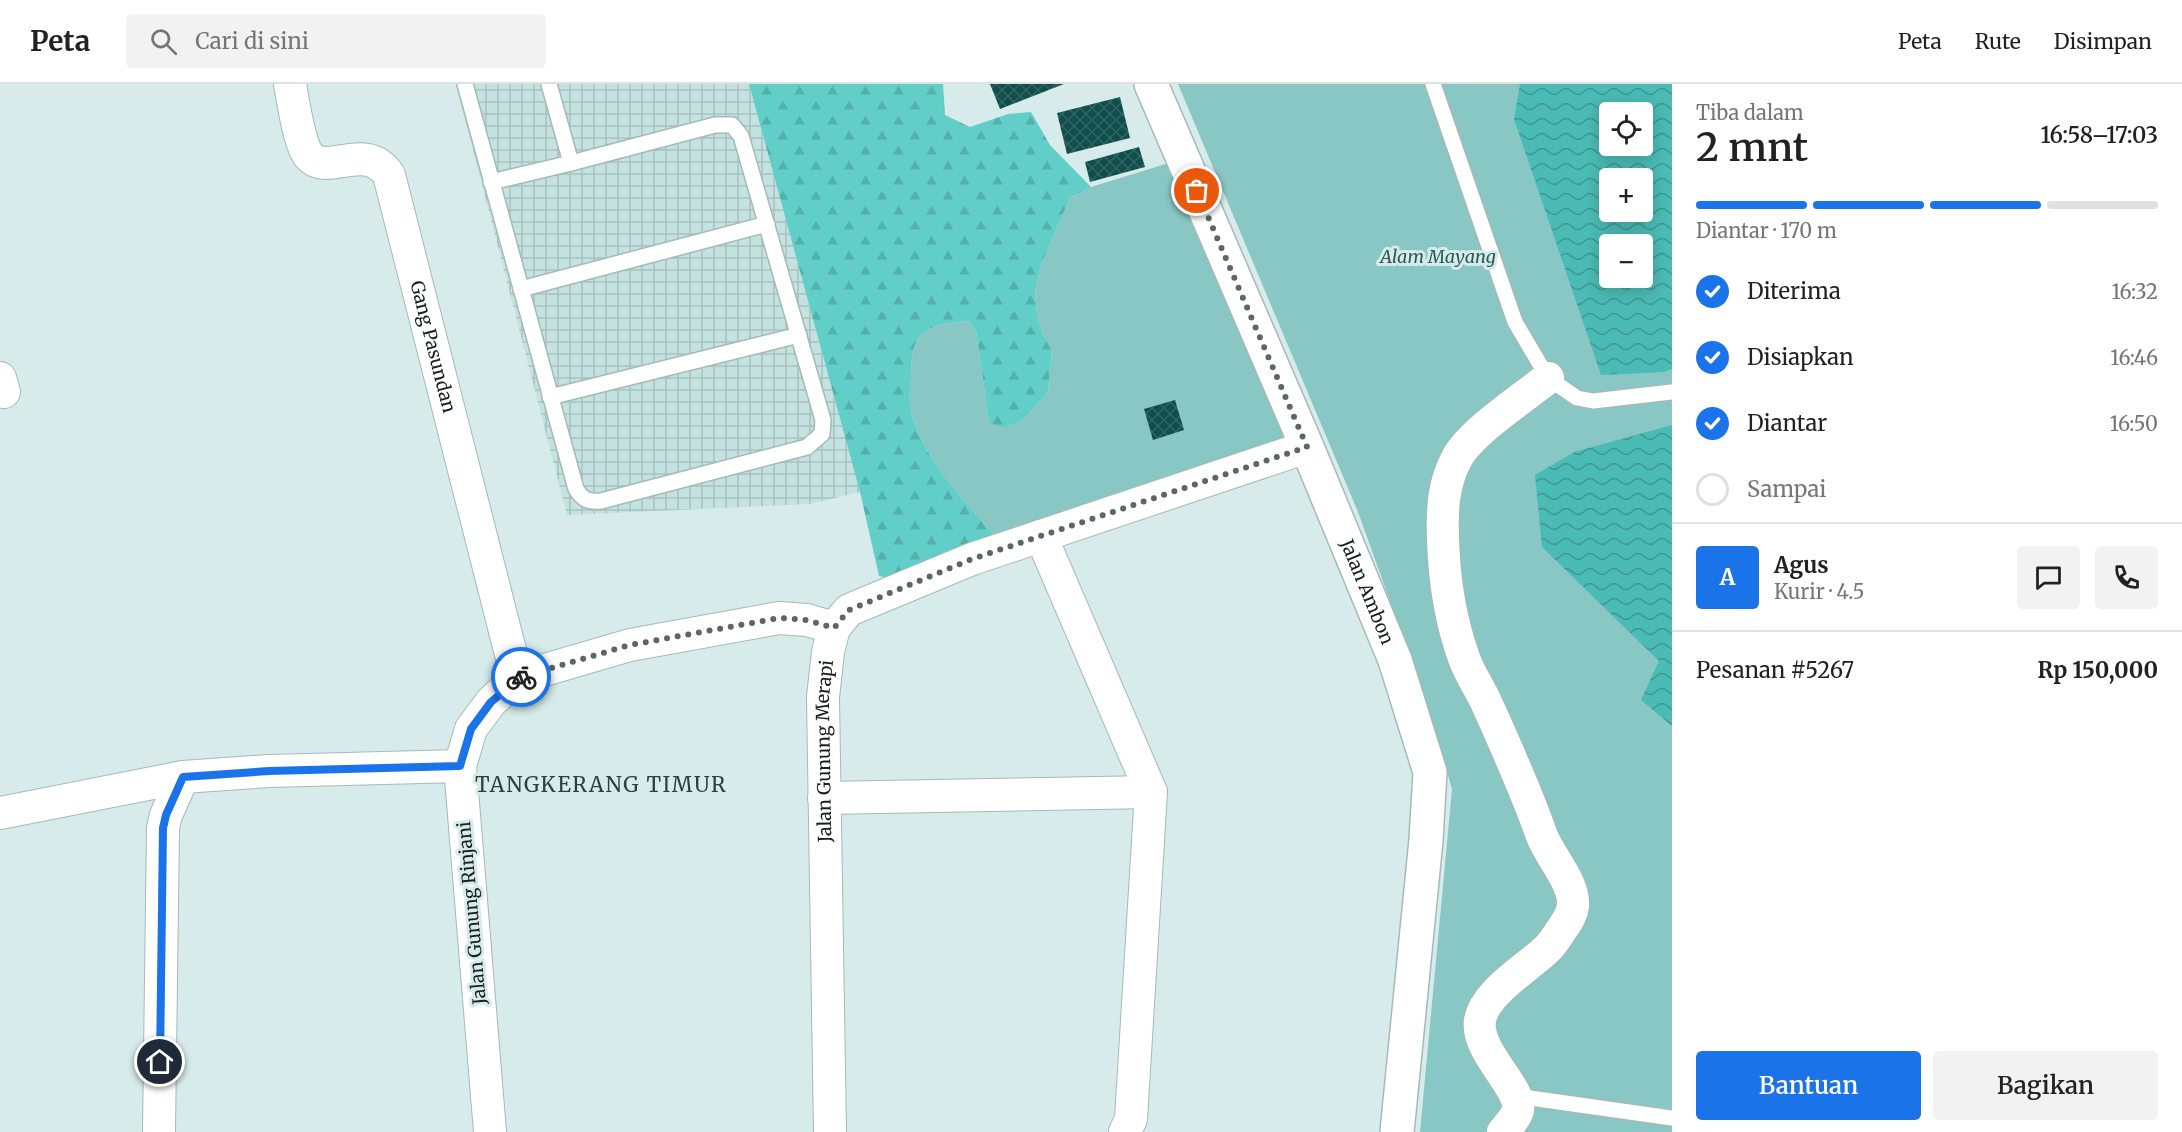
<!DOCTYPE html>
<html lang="id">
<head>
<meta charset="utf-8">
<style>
	:root { --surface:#fff; --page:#f2f2f2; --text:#222; --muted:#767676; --line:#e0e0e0; --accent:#1a73e8 }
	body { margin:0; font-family:Merriweather,serif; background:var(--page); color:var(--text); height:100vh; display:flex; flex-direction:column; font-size:22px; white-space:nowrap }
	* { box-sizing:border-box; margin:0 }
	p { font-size:20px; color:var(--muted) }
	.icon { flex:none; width:33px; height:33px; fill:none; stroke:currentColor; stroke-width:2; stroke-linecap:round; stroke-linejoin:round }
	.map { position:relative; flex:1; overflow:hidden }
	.sheet { display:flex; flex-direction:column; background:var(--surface); width:510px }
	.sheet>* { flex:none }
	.controls { position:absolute; left:1599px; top:18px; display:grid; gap:12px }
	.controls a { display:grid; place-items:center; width:54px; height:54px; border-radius:6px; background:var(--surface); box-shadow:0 3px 15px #0003; font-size:30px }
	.pin { position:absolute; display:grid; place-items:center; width:51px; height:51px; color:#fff; margin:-26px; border:3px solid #fff; border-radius:50%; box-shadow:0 2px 6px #0007 }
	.courier { position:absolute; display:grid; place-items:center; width:60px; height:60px; margin:-30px; border:4px solid #1a73e8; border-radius:50%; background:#fff; color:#222; box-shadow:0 2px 8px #0007 }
	.summary em { font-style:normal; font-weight:600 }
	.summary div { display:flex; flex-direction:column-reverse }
	.summary { display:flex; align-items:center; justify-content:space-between; height:102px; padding:0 24px }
	h1 { font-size:39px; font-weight:600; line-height:45px }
	.bar { display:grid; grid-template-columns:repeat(4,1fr); gap:9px 6px; align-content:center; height:72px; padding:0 24px }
	.bar i { height:8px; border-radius:4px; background:var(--line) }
	.bar .active { background:var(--accent) }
	.bar p { grid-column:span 4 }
	.line { display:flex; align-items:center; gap:15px; padding:0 24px; border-top:2px solid var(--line) }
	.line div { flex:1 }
	.round { display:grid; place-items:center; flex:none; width:63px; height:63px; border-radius:6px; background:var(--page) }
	ol { padding:0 24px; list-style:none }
	li { display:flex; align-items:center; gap:18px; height:66px }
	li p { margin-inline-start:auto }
	li .icon { padding:6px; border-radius:50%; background:var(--accent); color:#fff; stroke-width:4 }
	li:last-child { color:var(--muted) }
	li i { width:33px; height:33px; border:3px solid var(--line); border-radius:50% }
	.primary-button { display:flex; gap:12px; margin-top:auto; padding:12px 24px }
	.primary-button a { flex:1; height:69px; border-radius:6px; background:var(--accent); color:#fff; font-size:24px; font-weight:600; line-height:69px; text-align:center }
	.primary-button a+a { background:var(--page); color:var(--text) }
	header { display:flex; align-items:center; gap:36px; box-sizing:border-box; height:84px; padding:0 30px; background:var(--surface); border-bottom:2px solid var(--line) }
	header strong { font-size:28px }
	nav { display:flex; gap:33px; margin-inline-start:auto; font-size:21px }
	.search { width:420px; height:54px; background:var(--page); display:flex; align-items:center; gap:15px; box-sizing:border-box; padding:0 21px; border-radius:6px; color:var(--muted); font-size:22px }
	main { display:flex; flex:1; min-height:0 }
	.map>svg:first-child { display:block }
	.industrial { fill:url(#industrial-grid) }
	.green { fill:#88c7c3; fill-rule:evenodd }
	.forest { fill:url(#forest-firs) }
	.water { fill:url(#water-waves); fill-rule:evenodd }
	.building { fill:url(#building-cross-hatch) }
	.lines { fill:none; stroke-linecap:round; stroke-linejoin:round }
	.lane-casing { stroke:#a5bab8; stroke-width:18 }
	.street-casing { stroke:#a5bab8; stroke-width:34 }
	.secondary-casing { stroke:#a5bab8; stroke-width:36 }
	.lane { stroke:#fff; stroke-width:15 }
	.street { stroke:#fff; stroke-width:32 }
	.secondary { stroke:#fff; stroke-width:33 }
	.done { stroke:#5b6766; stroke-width:6; stroke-dasharray:0 10.8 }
	.route { stroke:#1a73e8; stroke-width:8 }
	.labels { text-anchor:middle; stroke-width:6; stroke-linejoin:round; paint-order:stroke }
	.park-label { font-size:18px; font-style:italic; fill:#2a5a58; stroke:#d7ecea }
	.street-label { font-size:18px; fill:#181f1f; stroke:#d7ecea }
	.quarter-label { font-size:21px; letter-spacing:1.5px; fill:#2f403f; stroke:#d7ecea }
</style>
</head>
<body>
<header>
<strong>Peta</strong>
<div class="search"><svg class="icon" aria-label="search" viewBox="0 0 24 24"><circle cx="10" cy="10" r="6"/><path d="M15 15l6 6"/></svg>Cari di sini</div>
<nav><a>Peta</a><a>Rute</a><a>Disimpan</a></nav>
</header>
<main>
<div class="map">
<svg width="1672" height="1048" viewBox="0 0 1672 1048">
	<defs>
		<pattern id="industrial-grid" width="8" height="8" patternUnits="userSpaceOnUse" patternTransform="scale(1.5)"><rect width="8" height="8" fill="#c4e2df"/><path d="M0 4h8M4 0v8" fill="none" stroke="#a8c1bf"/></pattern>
		<pattern id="forest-firs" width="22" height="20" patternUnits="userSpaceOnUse" patternTransform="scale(1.5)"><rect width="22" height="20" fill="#61cec8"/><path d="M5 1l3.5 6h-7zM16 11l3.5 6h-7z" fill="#54b0ab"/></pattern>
		<pattern id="water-waves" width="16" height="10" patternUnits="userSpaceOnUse" patternTransform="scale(1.5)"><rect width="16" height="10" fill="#4bbbb5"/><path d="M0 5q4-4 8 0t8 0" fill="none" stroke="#3d9793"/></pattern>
		<pattern id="building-cross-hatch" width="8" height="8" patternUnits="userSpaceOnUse" patternTransform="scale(1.5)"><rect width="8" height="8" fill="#0f4e4b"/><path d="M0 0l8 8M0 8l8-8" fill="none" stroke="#316462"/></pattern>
	</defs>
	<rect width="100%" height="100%" fill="#d7ecea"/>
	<path class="industrial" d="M456 0H749L860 408 810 420 567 431Z"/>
	<g class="green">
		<path d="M1178 0H1672V1048H1420L1452 705 1427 620 1358 428ZM1610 28H1642V62H1610ZM1610 94H1642V128H1610ZM1610 160H1642V194H1610Z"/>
		<path d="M1175 77 1292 358 995 452C963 415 923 375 911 327 908 316 911 301 911 290 912 244 926 242 968 237L976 247 989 339 1023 336 1048 308 1052 267 1042 248 1037 231 1035 207 1041 181 1070 114 1091 103Z"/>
	</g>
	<path class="forest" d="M749 0H943L945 31 970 43 1008 30 1031 28 1050 61 1091 103 1070 114 1041 181 1035 207 1037 231 1042 248 1052 267 1048 308 1023 336 1004 343 989 339 976 247 968 237C926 242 912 244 911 290 911 301 908 316 911 327 923 375 963 415 995 452L910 487 884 493 879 492 860 408Z"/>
	<g class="water">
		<path d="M1520 0H1672V285L1664 288 1601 291 1514 35ZM1610 28H1642V62H1610ZM1610 94H1642V128H1610ZM1610 160H1642V194H1610Z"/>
		<path d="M1672 341V642L1641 616 1659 577 1542 463 1535 391 1574 368Z"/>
	</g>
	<g class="building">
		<path d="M990 0H1064L1000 25Z"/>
		<path d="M1120 13 1130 54 1067 70 1057 29Z"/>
		<path d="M1139 63 1145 83 1090 98 1085 78Z"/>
		<path d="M1175 316 1184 346 1153 356 1144 325Z"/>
	</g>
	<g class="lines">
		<g class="lane-casing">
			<g id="lane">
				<path d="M465 0 576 405C583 416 588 418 601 417L807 363 822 350 823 336 741 52 732 41H715L571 79 549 0"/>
				<path d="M1433 0 1515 238 1548 294 1577 314 1593 317 1672 308"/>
				<path d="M491 98 571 79"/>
				<path d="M521 205 767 140"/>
				<path d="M550 313 799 251"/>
				<path d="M1516 1012 1672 1034"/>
			</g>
		</g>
		<g class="street-casing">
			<g id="street">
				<path id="s1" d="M290 0C293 16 299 60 309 72 327 93 366 56 389 91L517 594"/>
				<path d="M0 294 4 308"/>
				<path d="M1041 452 1151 708 1131 1035 1125 1048"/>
				<path d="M824 714 1151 708"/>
				<path d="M0 729 183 693"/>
				<path d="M159 1048 163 744 166 731 183 693 269 687 460 682"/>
				<path d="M490 1048 460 682 471 645 491 618 517 594 630 561 779 534 807 536 834 544"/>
				<path id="s2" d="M830 1048 823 613 828 568 834 544 849 526 972 475 1307 363"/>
				<path d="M1503 1048C1508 1042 1516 1034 1518 1026 1522 1003 1475 968 1480 936 1485 908 1529 883 1548 864 1554 858 1559 849 1564 842 1568 836 1572 830 1573 822 1575 799 1550 773 1542 752 1526 707 1506 662 1486 618 1479 603 1469 589 1464 574 1450 535 1444 494 1443 454 1442 427 1443 399 1457 374 1471 348 1523 314 1548 294"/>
			</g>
		</g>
		<g class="secondary-casing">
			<g id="secondary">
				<path id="s3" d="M1151 0 1307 363 1395 576 1430 688 1426 756 1397 1048"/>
			</g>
		</g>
		<use href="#lane" class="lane"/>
		<use href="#street" class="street"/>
		<use href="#secondary" class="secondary"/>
	</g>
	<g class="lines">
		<path class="done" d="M521 593 630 561 779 534 807 536 834 544 849 526 972 475 1307 363 1197 107"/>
		<path class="route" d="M160 978 163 744 166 731 183 693 269 687 460 682 471 645 491 618 521 593"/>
	</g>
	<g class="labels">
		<g class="park-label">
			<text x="1438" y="179">Alam Mayang</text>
		</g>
		<g class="street-label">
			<text dy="6" stroke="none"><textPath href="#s1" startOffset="340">Gang Pasundan</textPath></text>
			<text dy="6" stroke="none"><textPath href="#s3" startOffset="552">Jalan Ambon</textPath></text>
			<text dy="6" stroke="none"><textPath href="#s2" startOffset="381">Jalan Gunung Merapi</textPath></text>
			<text transform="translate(472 829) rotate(-95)" y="6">Jalan Gunung Rinjani</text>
		</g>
		<g class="quarter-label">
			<text x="601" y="708">TANGKERANG TIMUR</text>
		</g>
	</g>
</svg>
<div class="controls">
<a><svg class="icon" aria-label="locate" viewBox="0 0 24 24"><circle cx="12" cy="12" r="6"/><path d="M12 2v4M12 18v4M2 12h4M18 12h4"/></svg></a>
<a>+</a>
<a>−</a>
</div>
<div class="pin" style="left:1197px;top:107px;background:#ea580c"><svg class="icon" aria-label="bag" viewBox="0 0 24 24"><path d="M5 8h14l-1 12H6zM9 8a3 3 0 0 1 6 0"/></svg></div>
<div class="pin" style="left:160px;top:978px;background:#1f2937"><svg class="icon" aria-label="home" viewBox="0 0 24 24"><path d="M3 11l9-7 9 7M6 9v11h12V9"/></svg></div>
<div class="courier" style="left:521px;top:593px"><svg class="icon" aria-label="bike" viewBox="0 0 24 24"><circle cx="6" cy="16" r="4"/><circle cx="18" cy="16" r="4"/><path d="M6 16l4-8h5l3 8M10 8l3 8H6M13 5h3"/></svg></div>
</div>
<section class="sheet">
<div class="summary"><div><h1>2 mnt</h1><p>Tiba dalam</p></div><em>16:58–17:03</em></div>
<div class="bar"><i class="active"></i><i class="active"></i><i class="active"></i><i></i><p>Diantar · 170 m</p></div>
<ol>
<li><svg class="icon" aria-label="check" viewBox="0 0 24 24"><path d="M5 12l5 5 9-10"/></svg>Diterima<p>16:32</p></li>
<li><svg class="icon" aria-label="check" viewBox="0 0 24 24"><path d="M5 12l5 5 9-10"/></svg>Disiapkan<p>16:46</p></li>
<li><svg class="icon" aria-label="check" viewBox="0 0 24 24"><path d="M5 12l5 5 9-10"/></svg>Diantar<p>16:50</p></li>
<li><i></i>Sampai</li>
</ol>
<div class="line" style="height:108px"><b class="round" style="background:var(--accent);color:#fff">A</b><div><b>Agus</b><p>Kurir · 4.5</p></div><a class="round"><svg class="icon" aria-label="chat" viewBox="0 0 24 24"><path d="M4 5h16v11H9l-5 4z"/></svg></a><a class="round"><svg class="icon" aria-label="phone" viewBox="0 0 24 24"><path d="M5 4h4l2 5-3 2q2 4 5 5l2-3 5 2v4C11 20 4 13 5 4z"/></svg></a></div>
<div class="line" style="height:78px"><div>Pesanan #5267</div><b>Rp 150,000</b></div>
<div class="primary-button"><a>Bantuan</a><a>Bagikan</a></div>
</section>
</main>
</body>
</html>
